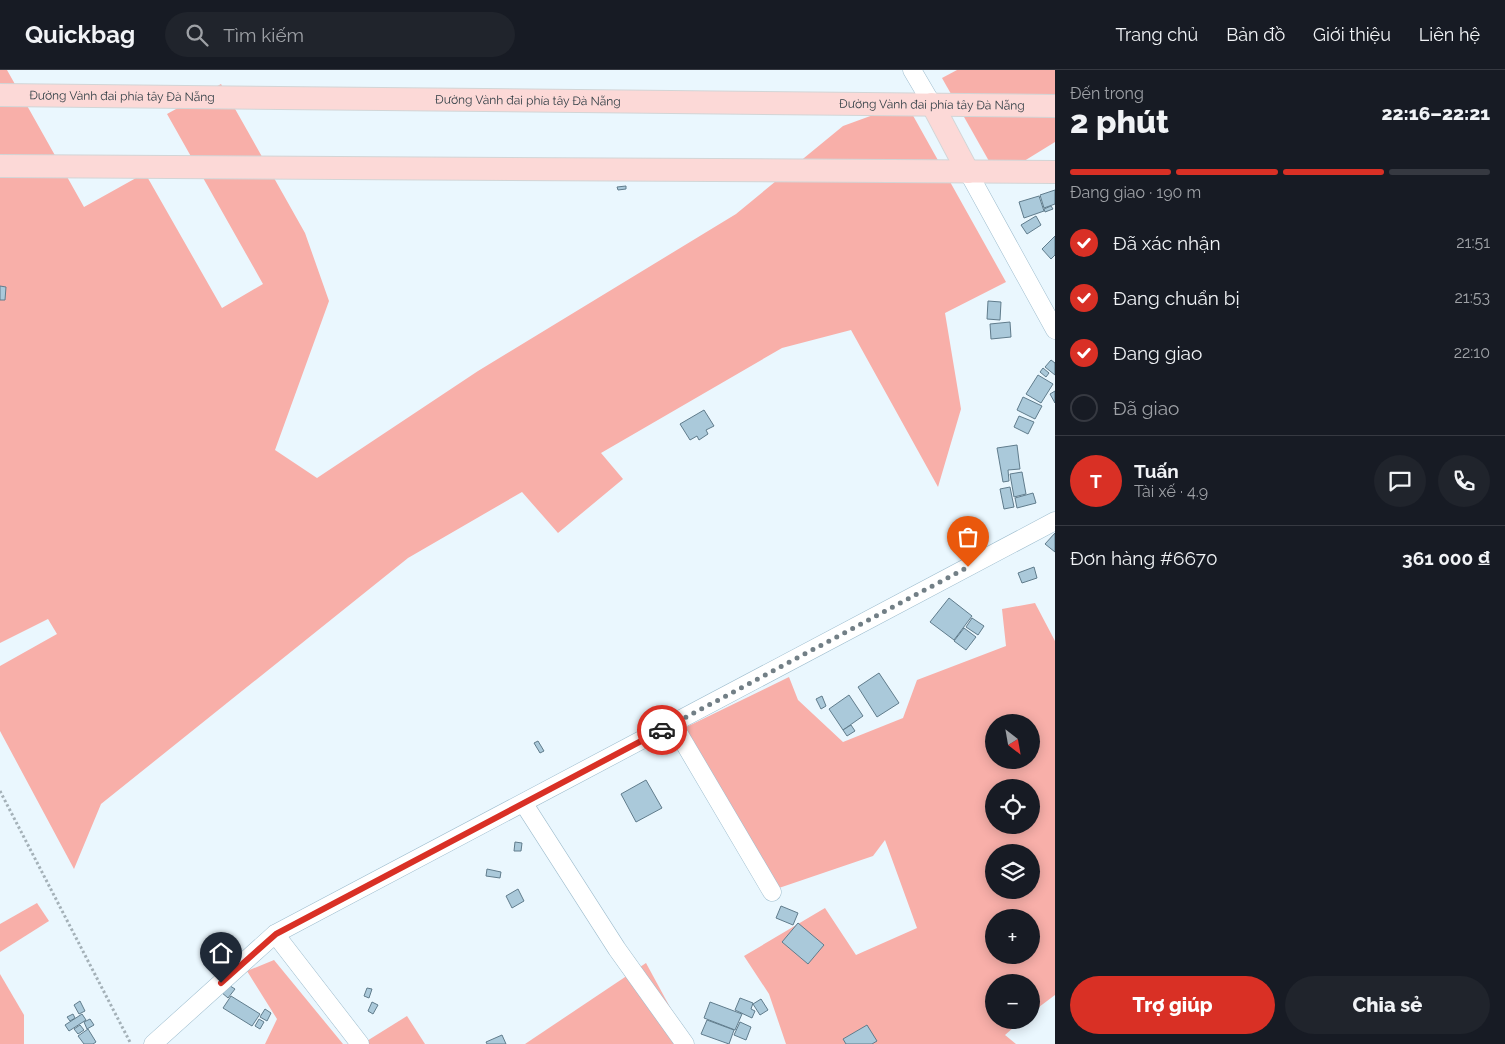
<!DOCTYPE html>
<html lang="vi">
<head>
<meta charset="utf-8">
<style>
	:root { --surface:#171b24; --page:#20242c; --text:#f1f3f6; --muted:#9ea1a6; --line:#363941; --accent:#d93025 }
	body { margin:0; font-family:Raleway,sans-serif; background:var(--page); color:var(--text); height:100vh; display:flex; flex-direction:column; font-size:19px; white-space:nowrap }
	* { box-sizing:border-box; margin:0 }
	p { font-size:16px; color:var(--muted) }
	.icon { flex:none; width:28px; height:28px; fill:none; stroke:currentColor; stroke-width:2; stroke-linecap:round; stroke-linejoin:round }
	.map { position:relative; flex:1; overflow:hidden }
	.side { display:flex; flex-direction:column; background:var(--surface); width:450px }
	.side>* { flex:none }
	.needle { width:32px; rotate:149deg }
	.tools { position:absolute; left:985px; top:644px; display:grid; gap:10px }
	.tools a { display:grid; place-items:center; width:55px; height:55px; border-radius:50%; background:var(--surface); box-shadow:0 2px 12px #0003; font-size:25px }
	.pin { position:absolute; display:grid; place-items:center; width:42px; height:42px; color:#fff; margin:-51px -21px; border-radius:50% 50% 50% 0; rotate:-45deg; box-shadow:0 0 5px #0007 }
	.pin .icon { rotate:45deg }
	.courier { position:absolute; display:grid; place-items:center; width:50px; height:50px; margin:-25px; border:4px solid #d93025; border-radius:50%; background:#fff; color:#222; box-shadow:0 1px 6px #0007 }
	.headline em { font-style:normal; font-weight:800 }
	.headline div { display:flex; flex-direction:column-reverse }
	.headline { display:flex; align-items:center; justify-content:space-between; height:85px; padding:0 15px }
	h1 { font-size:32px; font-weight:800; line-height:38px }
	.bar { display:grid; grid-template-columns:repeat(4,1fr); gap:8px 5px; align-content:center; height:60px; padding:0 15px }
	.bar i { height:6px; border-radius:4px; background:var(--line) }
	.bar .current { background:var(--accent) }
	.bar p { grid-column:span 4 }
	.line { display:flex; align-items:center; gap:12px; padding:0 15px; border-top:1px solid var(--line) }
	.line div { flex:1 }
	.round { display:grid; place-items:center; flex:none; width:52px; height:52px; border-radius:26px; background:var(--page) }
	ol { padding:0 15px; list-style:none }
	li { display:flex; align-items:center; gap:15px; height:55px }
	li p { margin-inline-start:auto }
	li .icon { padding:5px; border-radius:50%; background:var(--accent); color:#fff; stroke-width:4 }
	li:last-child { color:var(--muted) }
	li i { width:28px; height:28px; border:2px solid var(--line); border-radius:50% }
	.cta { display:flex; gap:10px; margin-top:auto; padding:10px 15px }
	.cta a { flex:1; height:58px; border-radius:30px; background:var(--accent); color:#fff; font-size:20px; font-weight:800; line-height:58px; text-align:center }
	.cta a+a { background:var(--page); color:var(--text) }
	header { display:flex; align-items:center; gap:30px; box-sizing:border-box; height:70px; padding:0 25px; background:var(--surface); border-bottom:1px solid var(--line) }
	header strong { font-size:24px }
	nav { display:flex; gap:28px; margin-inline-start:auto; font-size:18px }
	.search { width:350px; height:45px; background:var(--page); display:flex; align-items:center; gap:12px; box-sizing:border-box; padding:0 18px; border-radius:28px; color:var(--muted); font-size:19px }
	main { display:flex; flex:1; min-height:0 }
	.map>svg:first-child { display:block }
	.forest { fill:#f8afa9; fill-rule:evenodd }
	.building { fill:#aac9da; stroke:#607c8c }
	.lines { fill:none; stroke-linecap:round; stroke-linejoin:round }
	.minor-casing { stroke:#9ebdce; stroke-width:19 }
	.major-casing { stroke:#d2d5d6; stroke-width:24 }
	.path { stroke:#a4b1b8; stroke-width:3; stroke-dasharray:2.5 2.5; stroke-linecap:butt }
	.minor { stroke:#fff; stroke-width:18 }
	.major { stroke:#fcd9d7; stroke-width:22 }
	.done { stroke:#727f86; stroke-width:5; stroke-dasharray:0 9 }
	.route { stroke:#d93025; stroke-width:6 }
	.labels { text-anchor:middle; stroke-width:4; stroke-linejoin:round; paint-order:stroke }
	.street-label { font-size:12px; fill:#323f46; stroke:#fff }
</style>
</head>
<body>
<header>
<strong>Quickbag</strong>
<div class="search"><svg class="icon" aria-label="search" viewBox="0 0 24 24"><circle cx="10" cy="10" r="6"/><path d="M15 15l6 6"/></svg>Tìm kiếm</div>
<nav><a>Trang chủ</a><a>Bản đồ</a><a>Giới thiệu</a><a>Liên hệ</a></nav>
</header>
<main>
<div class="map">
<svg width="1055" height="974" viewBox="0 0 1055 974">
	<rect width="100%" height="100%" fill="#eaf7fe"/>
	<g class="forest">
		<path d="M0 0H7L84 137 145 103 222 238 263 214 167 44 221 14 305 163 329 231 275 380 317 408 478 301 736 144 843 56 906 33 1006 212 945 243 961 339 938 417 851 260 782 278 601 383 623 409 558 463 522 422 408 488 101 734 74 799 0 661V596L57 564 48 549 0 573Z"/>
		<path d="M957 0H1055V72L998 107 942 8Z"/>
		<path d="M1035 533 1055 571V925L1031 943V912H994V950H1022L1005 965 1016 974H786L769 924 744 886 825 838 856 885 917 858 885 770 873 786 776 819 670 665 789 607 798 630 843 672 903 648 917 610 1006 576 1002 539ZM994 652H1031V690H994ZM994 718H1031V755H994ZM994 782H1031V820H994ZM994 848H1031V885H994Z"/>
		<path d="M37 833 49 851 0 882V854Z"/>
		<path d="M274 890 343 974H265L277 949 247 901Z"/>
		<path d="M646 893 690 974H525Z"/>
		<path d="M0 904 24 945V974H0Z"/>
		<path d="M407 946 425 974H362Z"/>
	</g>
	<g class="building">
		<path d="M626 116V119L618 120 617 117Z"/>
		<path d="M1055 120V134L1044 138 1040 125Z"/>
		<path d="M1039 126 1044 141 1024 148 1019 132Z"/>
		<path d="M1051 136 1053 139 1045 142 1044 139Z"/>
		<path d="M1036 146 1041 155 1027 164 1021 155Z"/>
		<path d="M1055 166V185L1051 189 1042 179Z"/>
		<path d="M0 216 6 217 5 230H0Z"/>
		<path d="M988 231 1001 232 1000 250 987 249Z"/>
		<path d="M1010 252 1011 267 991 269 990 254Z"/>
		<path d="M1051 290 1055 293V305L1045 297Z"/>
		<path d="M1043 298 1049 303 1046 307 1040 302Z"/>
		<path d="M1038 305 1053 314 1041 333 1026 324Z"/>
		<path d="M1055 321V333L1050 324Z"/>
		<path d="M1023 327 1042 336 1035 349 1017 340Z"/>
		<path d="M704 340 714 356 706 360 708 364 699 370 697 366 690 370 680 354Z"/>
		<path d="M1019 346 1034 352 1028 364 1014 357Z"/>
		<path d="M1017 375 1020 399 1008 400 1009 411 1003 412 997 378Z"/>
		<path d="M1022 402 1026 424 1014 427 1010 404Z"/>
		<path d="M1010 417 1014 437 1004 439 1000 419Z"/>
		<path d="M1033 423 1036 433 1017 438 1015 428Z"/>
		<path d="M1055 463V482L1045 474Z"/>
		<path d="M1034 497 1037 508 1022 513 1018 503Z"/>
		<path d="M949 528 972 546 954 570 930 552Z"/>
		<path d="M972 548 984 556 978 565 966 557Z"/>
		<path d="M964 558 976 567 966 580 954 571Z"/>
		<path d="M879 603 899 633 877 647 858 617Z"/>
		<path d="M849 625 863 646 843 660 829 639Z"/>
		<path d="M822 626 826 636 821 639 816 629Z"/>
		<path d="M851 655 855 661 847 666 843 660Z"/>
		<path d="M538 671 544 681 540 683 534 673Z"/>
		<path d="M646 710 662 738 636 752 621 724Z"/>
		<path d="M515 772 522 773 521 781H514Z"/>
		<path d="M487 799 501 802 500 808 486 806Z"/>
		<path d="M518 819 524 831 512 838 506 826Z"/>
		<path d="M781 836 798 843 793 855 776 848Z"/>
		<path d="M798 853 824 875 808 894 782 872Z"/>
		<path d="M227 914 235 919 228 928 221 922Z"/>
		<path d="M367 918 372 919 369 928 364 926Z"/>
		<path d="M231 926 260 944 252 956 223 938Z"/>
		<path d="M740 928 753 933 751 939 755 941 752 948 735 940Z"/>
		<path d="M761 929 768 940 760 945 753 934Z"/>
		<path d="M80 931 85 941 79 944 74 935Z"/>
		<path d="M372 932 378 935 373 944 368 941Z"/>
		<path d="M710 932 742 944 735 960 704 948Z"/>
		<path d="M265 939 271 943 267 951 260 947Z"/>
		<path d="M73 944 75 948 70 951 67 947Z"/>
		<path d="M82 944 86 950 69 961 65 955Z"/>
		<path d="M90 949 94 955 87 959 84 952Z"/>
		<path d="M259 949 264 952 260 959 255 956Z"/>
		<path d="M707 950 734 960 729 974 701 964Z"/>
		<path d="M740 952 751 957 746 970 734 965Z"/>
		<path d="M80 955 84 960 78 964 74 959Z"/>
		<path d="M867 955 877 971 872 974H846L843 969Z"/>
		<path d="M88 959 96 972 93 974H84L78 966Z"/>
		<path d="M502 965 506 974H487L486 972Z"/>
	</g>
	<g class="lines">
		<g class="minor-casing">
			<g id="minor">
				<path d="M912 0 932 34"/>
				<path d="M968 102 1055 260"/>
				<path d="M673 654 772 822"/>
				<path d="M524 734 617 879 685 974"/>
				<path d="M275 864 360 974"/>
				<path d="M153 974 275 864 1055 451"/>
			</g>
		</g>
		<g class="major-casing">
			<g id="major">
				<path id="s1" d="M0 25 1055 36"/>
				<path d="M932 34 968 102"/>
				<path d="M0 96 1055 102"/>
			</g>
		</g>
		<path class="path" d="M0 721 131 974"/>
		<use href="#minor" class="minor"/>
		<use href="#major" class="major"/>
	</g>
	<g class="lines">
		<path class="done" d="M662 660 968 497"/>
		<path class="route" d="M221 913 276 864 662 660"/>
	</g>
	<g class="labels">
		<g class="street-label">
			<text dy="4" stroke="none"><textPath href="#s1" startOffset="122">Đường Vành đai phía tây Đà Nẵng</textPath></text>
			<text dy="4" stroke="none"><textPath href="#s1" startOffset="528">Đường Vành đai phía tây Đà Nẵng</textPath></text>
			<text dy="4" stroke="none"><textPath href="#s1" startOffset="932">Đường Vành đai phía tây Đà Nẵng</textPath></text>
		</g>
	</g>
</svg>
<div class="tools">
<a><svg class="needle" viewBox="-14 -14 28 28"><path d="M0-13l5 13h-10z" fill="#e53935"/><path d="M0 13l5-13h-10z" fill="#9ea1a6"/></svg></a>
<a><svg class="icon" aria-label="locate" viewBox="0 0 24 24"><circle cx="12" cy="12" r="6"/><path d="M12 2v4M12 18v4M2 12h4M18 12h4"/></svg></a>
<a><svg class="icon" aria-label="layers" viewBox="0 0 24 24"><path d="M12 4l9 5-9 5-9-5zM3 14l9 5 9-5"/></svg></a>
<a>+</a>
<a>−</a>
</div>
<div class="pin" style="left:968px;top:497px;background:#ea580c"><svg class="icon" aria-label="bag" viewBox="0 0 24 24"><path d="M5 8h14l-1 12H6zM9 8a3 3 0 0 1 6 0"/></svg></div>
<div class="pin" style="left:221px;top:913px;background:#1f2937"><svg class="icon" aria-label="home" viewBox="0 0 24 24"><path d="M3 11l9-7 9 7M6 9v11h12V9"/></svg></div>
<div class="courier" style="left:662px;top:660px"><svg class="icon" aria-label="car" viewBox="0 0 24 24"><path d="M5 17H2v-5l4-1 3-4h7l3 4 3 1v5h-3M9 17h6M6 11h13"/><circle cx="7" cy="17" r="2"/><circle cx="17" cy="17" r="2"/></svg></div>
</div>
<section class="side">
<div class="headline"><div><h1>2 phút</h1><p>Đến trong</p></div><em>22:16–22:21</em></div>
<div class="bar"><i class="current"></i><i class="current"></i><i class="current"></i><i></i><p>Đang giao · 190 m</p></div>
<ol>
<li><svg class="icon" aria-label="check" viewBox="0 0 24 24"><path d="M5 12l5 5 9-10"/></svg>Đã xác nhận<p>21:51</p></li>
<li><svg class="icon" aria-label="check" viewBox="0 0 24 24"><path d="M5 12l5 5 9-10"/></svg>Đang chuẩn bị<p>21:53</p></li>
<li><svg class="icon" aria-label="check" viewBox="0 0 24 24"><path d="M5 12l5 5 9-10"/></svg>Đang giao<p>22:10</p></li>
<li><i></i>Đã giao</li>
</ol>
<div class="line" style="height:90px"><b class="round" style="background:var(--accent);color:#fff">T</b><div><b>Tuấn</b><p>Tài xế · 4.9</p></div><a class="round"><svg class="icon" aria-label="chat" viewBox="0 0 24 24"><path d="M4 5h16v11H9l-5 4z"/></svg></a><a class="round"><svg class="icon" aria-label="phone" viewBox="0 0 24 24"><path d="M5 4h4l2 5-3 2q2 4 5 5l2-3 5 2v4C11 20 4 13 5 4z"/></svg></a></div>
<div class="line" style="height:65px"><div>Đơn hàng #6670</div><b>361 000 ₫</b></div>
<div class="cta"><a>Trợ giúp</a><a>Chia sẻ</a></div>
</section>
</main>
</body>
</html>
